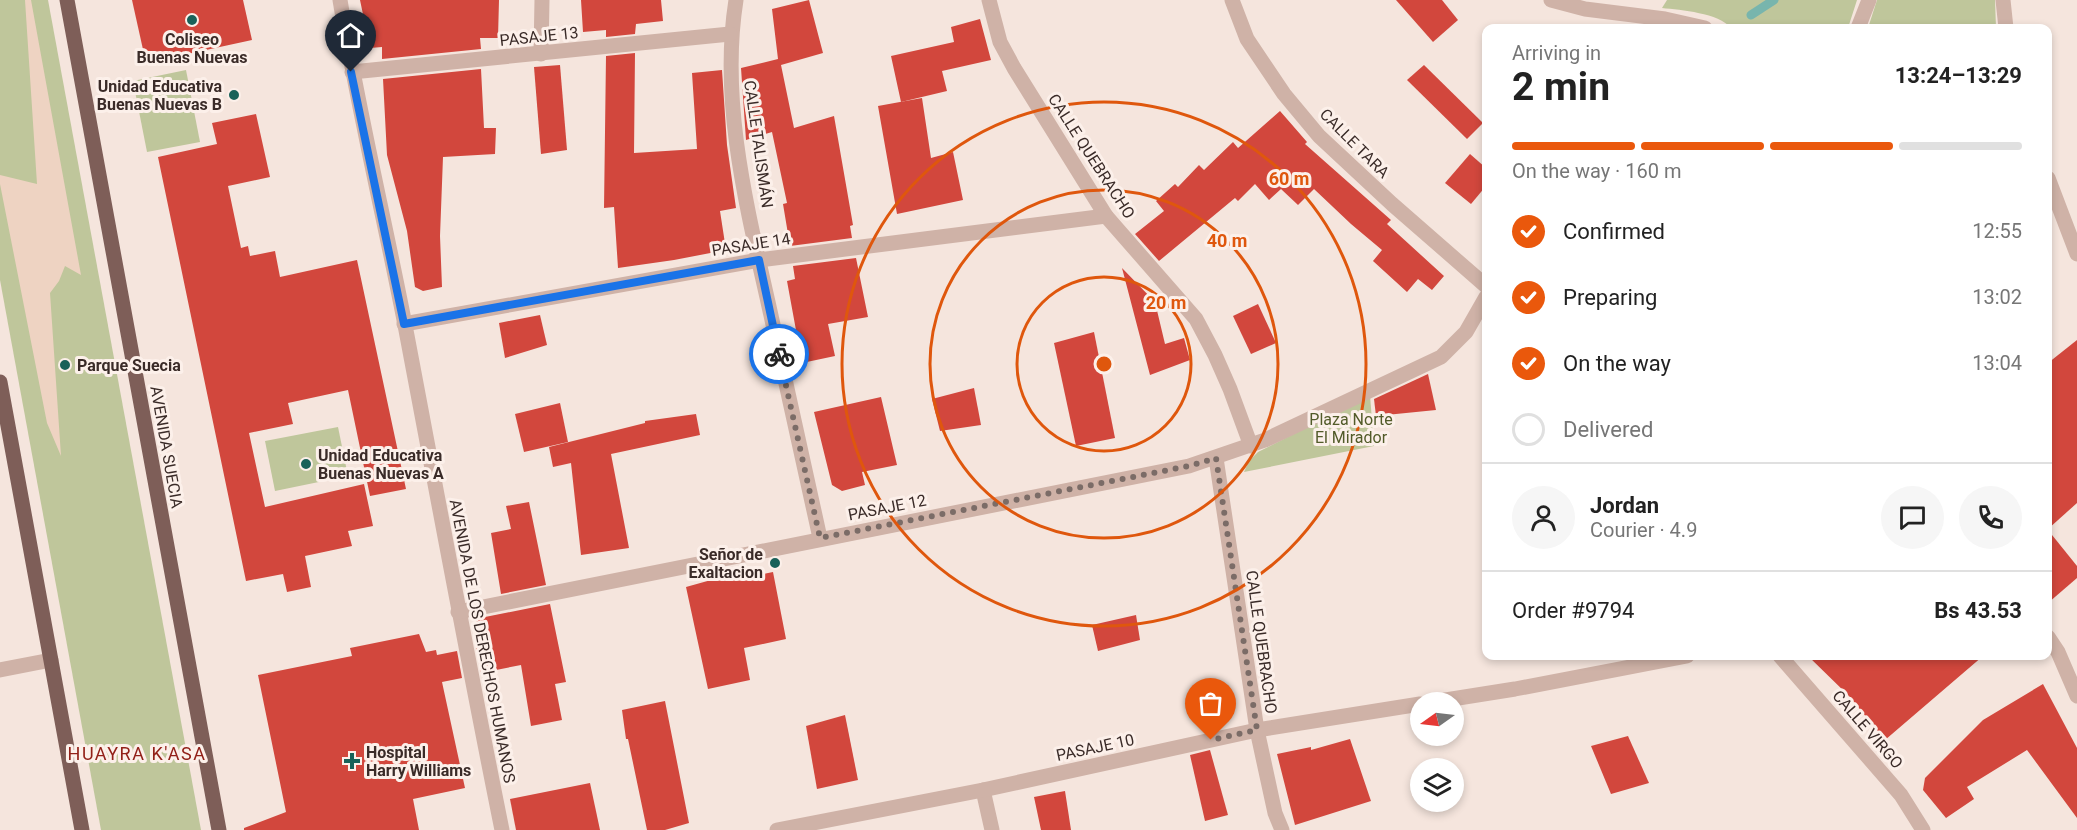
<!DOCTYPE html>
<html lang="en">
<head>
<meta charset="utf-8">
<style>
	:root { --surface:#fff; --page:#f6f6f6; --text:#222; --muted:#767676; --line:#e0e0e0; --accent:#ea580c }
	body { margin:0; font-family:Roboto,sans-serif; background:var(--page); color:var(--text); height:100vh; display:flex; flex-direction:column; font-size:22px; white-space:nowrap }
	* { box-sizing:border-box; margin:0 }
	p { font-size:20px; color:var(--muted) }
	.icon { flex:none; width:33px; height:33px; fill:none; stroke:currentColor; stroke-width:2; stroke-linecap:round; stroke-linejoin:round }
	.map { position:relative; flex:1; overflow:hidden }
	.drawer { position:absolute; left:1482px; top:24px; width:570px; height:636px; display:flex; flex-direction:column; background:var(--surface); border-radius:12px; box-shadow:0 3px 9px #0003 }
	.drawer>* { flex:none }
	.needle { width:39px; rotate:256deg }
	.buttons { position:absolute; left:1410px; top:692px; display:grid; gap:12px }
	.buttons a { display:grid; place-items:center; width:54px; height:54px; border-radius:50%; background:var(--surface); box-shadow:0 3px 9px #0003; font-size:30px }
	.pin { position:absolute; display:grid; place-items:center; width:51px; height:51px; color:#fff; margin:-62px -26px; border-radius:50% 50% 50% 0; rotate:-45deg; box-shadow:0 0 6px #0007 }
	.pin .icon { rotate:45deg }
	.courier { position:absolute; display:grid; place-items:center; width:60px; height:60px; margin:-30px; border:4px solid #1a73e8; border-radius:50%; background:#fff; color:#222; box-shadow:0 2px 8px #0007 }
	.head em { font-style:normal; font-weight:700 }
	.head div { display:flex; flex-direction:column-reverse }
	.head { display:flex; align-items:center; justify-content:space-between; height:102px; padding:0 30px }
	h1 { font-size:39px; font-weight:700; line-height:45px }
	.bar { display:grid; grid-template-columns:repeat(4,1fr); gap:9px 6px; align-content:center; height:72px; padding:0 30px }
	.bar i { height:8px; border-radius:4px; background:var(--line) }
	.bar .on { background:var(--accent) }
	.bar p { grid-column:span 4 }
	.line { display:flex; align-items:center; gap:15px; padding:0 30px; border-top:2px solid var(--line) }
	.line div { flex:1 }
	.round { display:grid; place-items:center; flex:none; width:63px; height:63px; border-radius:32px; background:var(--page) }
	ol { padding:0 30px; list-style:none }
	li { display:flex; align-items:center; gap:18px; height:66px }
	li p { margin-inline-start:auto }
	li .icon { padding:6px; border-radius:50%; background:var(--accent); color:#fff; stroke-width:4 }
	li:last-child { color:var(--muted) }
	li i { width:33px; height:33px; border:3px solid var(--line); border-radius:50% }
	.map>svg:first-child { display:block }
	.green { fill:#bfc69b }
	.plaza { fill:#eed3c2 }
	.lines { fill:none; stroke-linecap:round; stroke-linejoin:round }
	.stream { stroke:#78b5ad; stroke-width:9 }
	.building { fill:#d2473d }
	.minor { stroke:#cfb2a7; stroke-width:15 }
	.major { stroke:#7e5e58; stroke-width:15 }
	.done { stroke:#7b6c67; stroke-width:6; stroke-dasharray:0 10.8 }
	.route { stroke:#1a73e8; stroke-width:8 }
	.ring { fill:none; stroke:#df570d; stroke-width:3 }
	.poi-dot { fill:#196159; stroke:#fcf0ea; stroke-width:2 }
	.labels { text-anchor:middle; stroke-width:6; stroke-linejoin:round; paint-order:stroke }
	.street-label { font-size:16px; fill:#3a2b28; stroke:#fcf0ea }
	.poi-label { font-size:16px; font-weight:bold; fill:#3a2b28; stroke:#fcf0ea; text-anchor:start }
	.park-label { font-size:16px; fill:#525b29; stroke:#fcf0ea }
	.neighbourhood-label { font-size:18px; letter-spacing:1.5px; fill:#922018; stroke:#fcf0ea }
	.centre { fill:#df570d; stroke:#fcf0ea; stroke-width:3 }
	.ring-label { font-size:18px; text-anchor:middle; font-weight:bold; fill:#df570d; stroke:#fcf0ea; stroke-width:6; stroke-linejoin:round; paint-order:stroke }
</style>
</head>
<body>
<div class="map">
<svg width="2077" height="830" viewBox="0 0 2077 830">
	<rect width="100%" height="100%" fill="#f5e5dd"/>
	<g class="green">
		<path d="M0 0H48L201 830H101L0 280Z"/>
		<path d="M1667 0H1857L1848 28H1731C1719 13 1681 10 1662 8Z"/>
		<path d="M1877 0H1995L1996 28H1868Z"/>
		<path d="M186 70 200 142 147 152 133 81Z"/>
		<path d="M1370 395 1374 446 1244 472 1249 461 1258 452Z"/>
		<path d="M338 427 348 476 275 491 265 441Z"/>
	</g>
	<path class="plaza" d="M25 0H31L81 275 65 266 59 281 50 293 61 456 47 423 0 184V175L37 184Z"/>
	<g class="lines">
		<path class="stream" d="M1751 15 1774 0"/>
	</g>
	<g class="building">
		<path d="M132 0H243L252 40 146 63Z"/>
		<path d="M360 0H499L498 38H480L481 49 382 59V47L370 48Z"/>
		<path d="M581 0H661L663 21 636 24 635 34 606 37V30L583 32Z"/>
		<path d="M809 0 823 53 781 65 794 128 834 116 853 225 850 226 852 238 790 246 783 204 787 203 772 132 746 140 741 68 778 59 772 9Z"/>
		<path d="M1396 0H1442L1458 20 1433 42Z"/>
		<path d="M980 19 991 60 942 71 947 91 901 102 891 56 954 42 951 27Z"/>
		<path d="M635 53 634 153 697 149 692 73 722 70 727 145 736 208 720 211 726 250 674 260 618 268 614 207 604 208 606 56Z"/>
		<path d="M560 65 567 150 541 154 534 67Z"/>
		<path d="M1424 65 1483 123 1467 139 1407 80Z"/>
		<path d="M481 69 484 128H496L495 154 443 157 440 236 442 287 423 291 415 287 407 231 387 155 383 79Z"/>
		<path d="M922 98 931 158 953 152 963 200 897 214 878 106Z"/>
		<path d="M1280 111 1307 142 1305 144 1391 220 1387 224 1444 276 1432 290 1418 279 1407 292 1373 261 1382 250 1351 224 1314 189 1298 205 1281 189 1269 200 1255 184 1238 201 1235 198 1159 261 1135 234 1164 211 1156 201 1175 184 1178 187 1199 165 1204 170 1233 142 1238 148Z"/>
		<path d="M256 114 270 177 228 186 241 248 248 246 250 256 275 251 280 277 357 260 406 489 370 496 348 390 288 403 293 424 249 433 265 507 364 484 373 526 348 531 352 546 305 556 311 587 287 592 283 574 246 581 158 157 217 144 212 123Z"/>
		<path d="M1470 154 1486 168V186L1471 204 1445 183Z"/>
		<path d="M856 258 868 317 828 324 835 356 802 363 787 281 795 279 793 266Z"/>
		<path d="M1122 268 1155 302 1165 344 1184 338 1190 360 1150 375Z"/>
		<path d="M1258 304 1276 343 1251 354 1233 316Z"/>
		<path d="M540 315 547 345 505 358 499 323Z"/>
		<path d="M1094 332 1115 438 1076 446 1054 343Z"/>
		<path d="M2077 340V503L2048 529V363Z"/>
		<path d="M1428 374 1436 410 1376 416 1374 399Z"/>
		<path d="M974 388 981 425 940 431 932 399Z"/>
		<path d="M881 397 897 465 862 472 865 485 842 491 832 485 814 412Z"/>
		<path d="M560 403 568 442 524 452 515 414Z"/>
		<path d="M696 414 700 435 611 454 629 548 581 555 571 463 553 467 549 447 645 423V421Z"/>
		<path d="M529 502 546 585 501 594 491 533 511 529 506 506Z"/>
		<path d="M2048 530 2077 566V578L2048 603Z"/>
		<path d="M773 572 786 639 744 648 750 680 708 689 686 587 729 575 730 581Z"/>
		<path d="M550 604 566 682 555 684 562 720 531 726 521 665 481 673 476 647 483 645 476 622 480 618Z"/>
		<path d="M1136 615 1140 640 1098 651 1092 625Z"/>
		<path d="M419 634 426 652 436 650 437 655 457 651 462 678 442 682 465 788 413 799 419 830H244V828L286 812 258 675 352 656 350 648Z"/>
		<path d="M1808 656H1983L1885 740 1850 697Z"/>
		<path d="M2043 684 2077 748V818L2027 750 1967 787 1974 799 1946 818 1923 790 1925 778 1983 720Z"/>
		<path d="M665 701 689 823 665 830H647L628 739H626L622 710Z"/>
		<path d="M845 715 858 780 817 789 806 726Z"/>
		<path d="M1628 736 1649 783 1611 794 1591 746Z"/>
		<path d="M1350 739 1371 801 1295 825 1277 754 1311 747V750Z"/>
		<path d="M1210 750 1228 815 1205 821 1190 755Z"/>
		<path d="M590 783 600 830H516L510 799Z"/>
		<path d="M1065 791 1071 830H1041L1034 797Z"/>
	</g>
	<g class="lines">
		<g class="minor">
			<path d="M340 0C358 109 384 217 405 325 437 494 468 662 502 830"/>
			<path d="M736 0C720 100 746 204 768 302 785 381 803 459 820 538"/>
			<path d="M989 0 1000 42 1014 68 1106 216 1196 319 1215 355 1230 389 1251 446"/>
			<path d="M1232 0 1247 39 1284 94 1319 136 1392 204 1486 286"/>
			<path d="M1551 0 1585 9 1665 19 1705 28"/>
			<path d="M2003 0 2006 28"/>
			<path d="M1858 28 1869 0"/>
			<path d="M541 54 542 0"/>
			<path d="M352 72 730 34"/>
			<path d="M2048 178 2077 254"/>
			<path d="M404 324 759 260 1106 216"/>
			<path d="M1216 458 1257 730 1275 813 1282 830"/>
			<path d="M458 612 1189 466 1265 440 1441 357 1466 332 1486 297"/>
			<path d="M2048 637 2058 652 2077 696"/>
			<path d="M1780 656 1901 795 1923 830"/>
			<path d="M0 670 51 660"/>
			<path d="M1433 702 1515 689 1687 656"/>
			<path d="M983 790 992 830"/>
			<path d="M777 830 983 790 1257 730 1420 704"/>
		</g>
		<g class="major">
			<path d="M67 0 219 830"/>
			<path d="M0 382 82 830"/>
		</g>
	</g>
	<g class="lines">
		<path class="done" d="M779 354 820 538 1189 466 1216 458 1257 730 1211 740"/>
		<path class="route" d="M351 72 404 324 759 260 779 354"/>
	</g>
	<g class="ring">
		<circle cx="1104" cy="364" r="87"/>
		<circle cx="1104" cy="364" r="174"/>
		<circle cx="1104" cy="364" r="262"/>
	</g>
	<g class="poi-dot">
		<circle cx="192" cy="20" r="6"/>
		<circle cx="234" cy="95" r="6"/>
		<circle cx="65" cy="365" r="6"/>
		<circle cx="306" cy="464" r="6"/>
		<circle cx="775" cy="563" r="6"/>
		<path d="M349 752h6v6h6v6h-6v6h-6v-6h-6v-6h6z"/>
	</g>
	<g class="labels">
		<g class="street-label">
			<text transform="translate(539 36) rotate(-6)" y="6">PASAJE 13</text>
			<text transform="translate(1355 143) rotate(45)" y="6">CALLE TARA</text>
			<text transform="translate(759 144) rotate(82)" y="6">CALLE TALISMÁN</text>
			<text transform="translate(1092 156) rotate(57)" y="6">CALLE QUEBRACHO</text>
			<text transform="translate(751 244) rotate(-9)" y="6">PASAJE 14</text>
			<text transform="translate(167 447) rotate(80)" y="6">AVENIDA SUECIA</text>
			<text transform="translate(887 507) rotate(-11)" y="6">PASAJE 12</text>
			<text transform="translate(483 641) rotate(79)" y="6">AVENIDA DE LOS DERECHOS HUMANOS</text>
			<text transform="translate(1262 642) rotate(82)" y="6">CALLE QUEBRACHO</text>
			<text transform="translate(1868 729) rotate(49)" y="6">CALLE VIRGO</text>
			<text transform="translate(1095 747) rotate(-12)" y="6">PASAJE 10</text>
		</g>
		<g class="poi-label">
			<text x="192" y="45" text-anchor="middle">Coliseo<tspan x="192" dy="18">Buenas Nuevas</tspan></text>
			<text x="222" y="92" text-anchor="end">Unidad Educativa<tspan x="222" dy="18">Buenas Nuevas B</tspan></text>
			<text x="77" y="371">Parque Suecia</text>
			<text x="318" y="461">Unidad Educativa<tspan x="318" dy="18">Buenas Nuevas A</tspan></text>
			<text x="763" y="560" text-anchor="end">Señor de<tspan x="763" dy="18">Exaltacion</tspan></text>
			<text x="366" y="758">Hospital<tspan x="366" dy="18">Harry Williams</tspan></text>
		</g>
		<g class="park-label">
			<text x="1351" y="425">Plaza Norte<tspan x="1351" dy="18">El Mirador</tspan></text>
		</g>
		<g class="neighbourhood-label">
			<text x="137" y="760">HUAYRA K'ASA</text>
		</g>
	</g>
	<circle cx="1104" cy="364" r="9" class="centre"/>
	<g class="ring-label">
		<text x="1289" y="185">60 m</text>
		<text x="1227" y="247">40 m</text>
		<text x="1166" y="309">20 m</text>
	</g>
</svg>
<div class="buttons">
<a><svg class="needle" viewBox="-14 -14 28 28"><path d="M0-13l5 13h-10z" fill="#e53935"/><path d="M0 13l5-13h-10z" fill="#767676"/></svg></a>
<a><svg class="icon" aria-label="layers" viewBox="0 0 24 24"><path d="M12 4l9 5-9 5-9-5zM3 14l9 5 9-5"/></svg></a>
</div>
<div class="pin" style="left:1211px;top:740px;background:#ea580c"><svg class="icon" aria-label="bag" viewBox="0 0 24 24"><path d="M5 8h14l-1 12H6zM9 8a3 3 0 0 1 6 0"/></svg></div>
<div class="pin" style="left:351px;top:72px;background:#1f2937"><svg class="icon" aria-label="home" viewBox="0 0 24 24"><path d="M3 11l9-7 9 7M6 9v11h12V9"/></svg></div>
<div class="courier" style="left:779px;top:354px"><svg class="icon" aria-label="bike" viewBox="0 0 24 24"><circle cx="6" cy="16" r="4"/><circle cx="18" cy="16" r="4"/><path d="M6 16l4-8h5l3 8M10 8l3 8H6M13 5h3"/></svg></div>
<section class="drawer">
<div class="head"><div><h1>2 min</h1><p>Arriving in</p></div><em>13:24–13:29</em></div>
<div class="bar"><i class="on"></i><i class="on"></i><i class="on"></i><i></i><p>On the way · 160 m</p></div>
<ol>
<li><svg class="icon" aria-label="check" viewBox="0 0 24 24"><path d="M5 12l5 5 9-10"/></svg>Confirmed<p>12:55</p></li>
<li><svg class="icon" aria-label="check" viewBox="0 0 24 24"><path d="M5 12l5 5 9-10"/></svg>Preparing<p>13:02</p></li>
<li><svg class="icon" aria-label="check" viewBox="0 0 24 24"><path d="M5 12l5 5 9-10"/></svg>On the way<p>13:04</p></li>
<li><i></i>Delivered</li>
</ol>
<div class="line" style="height:108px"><a class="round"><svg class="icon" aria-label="person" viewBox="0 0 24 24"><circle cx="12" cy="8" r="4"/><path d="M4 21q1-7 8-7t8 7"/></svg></a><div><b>Jordan</b><p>Courier · 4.9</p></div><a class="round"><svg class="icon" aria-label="chat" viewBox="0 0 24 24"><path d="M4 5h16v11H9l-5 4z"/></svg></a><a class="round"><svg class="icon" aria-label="phone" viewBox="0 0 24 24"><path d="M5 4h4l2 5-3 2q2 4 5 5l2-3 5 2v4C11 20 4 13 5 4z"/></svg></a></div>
<div class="line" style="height:78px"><div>Order #9794</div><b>Bs 43.53</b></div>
</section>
</div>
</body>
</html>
